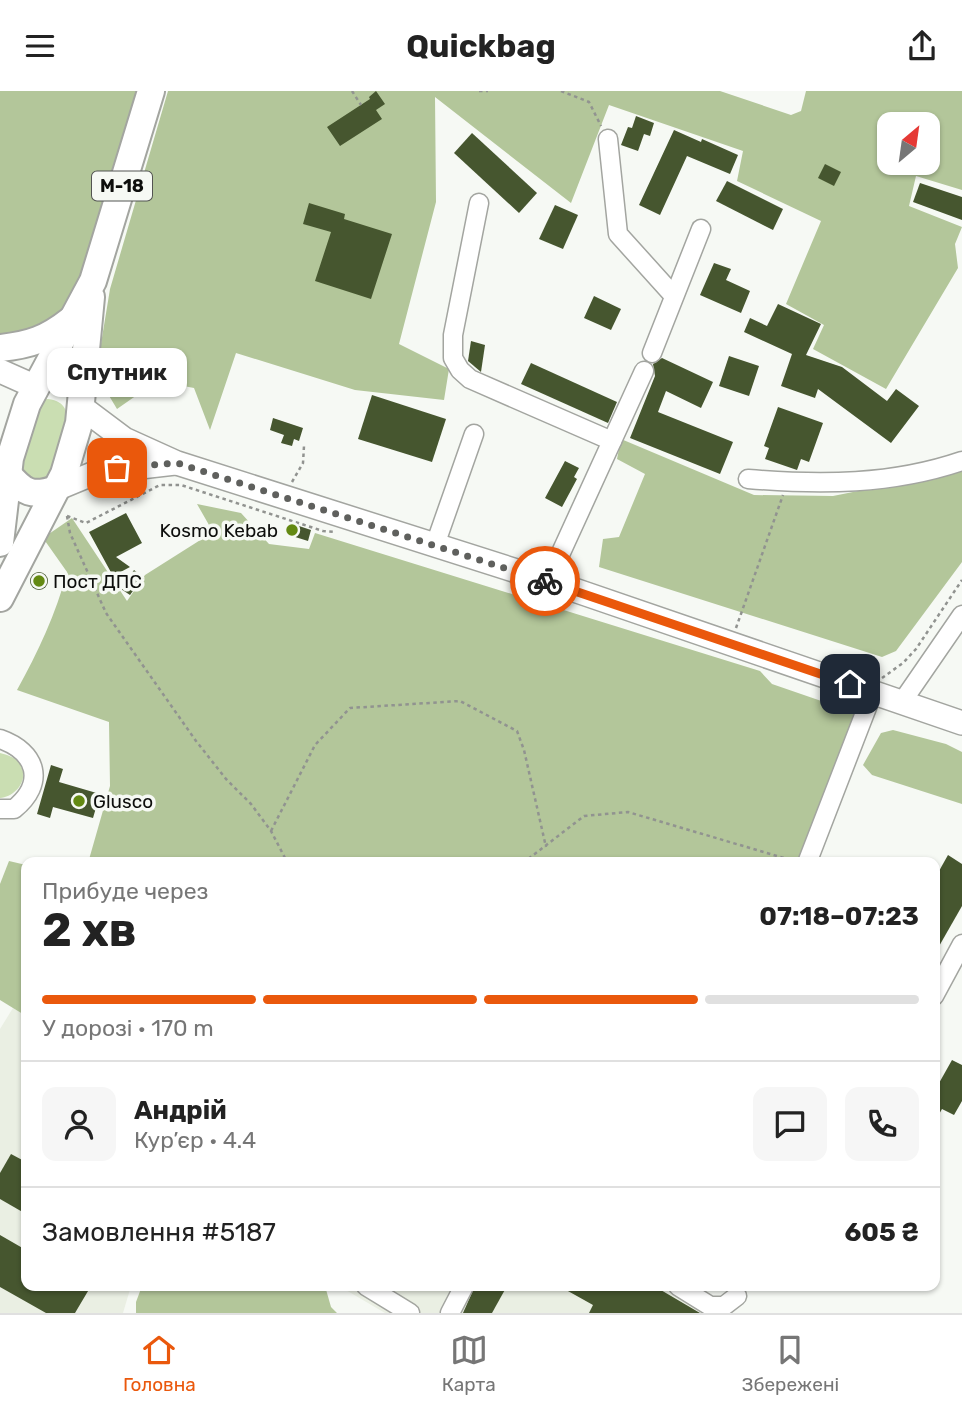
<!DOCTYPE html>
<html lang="uk">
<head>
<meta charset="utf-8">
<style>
	:root { --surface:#fff; --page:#f6f6f6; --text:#222; --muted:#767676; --line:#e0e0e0; --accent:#ea580c }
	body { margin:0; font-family:Rubik,sans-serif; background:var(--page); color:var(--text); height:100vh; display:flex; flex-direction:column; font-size:26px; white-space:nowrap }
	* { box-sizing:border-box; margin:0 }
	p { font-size:23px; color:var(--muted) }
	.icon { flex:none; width:38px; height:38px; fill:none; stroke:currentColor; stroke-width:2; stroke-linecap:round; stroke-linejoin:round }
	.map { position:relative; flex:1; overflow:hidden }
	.side { position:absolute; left:21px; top:766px; width:919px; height:434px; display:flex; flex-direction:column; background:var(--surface); border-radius:14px; box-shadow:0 2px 5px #0004 }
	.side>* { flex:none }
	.needle { width:46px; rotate:29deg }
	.fabs { position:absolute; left:877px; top:21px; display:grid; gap:14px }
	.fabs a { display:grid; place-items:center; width:63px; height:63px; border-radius:14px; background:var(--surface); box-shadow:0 2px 5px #0004; font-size:35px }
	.pin { position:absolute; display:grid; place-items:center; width:60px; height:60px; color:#fff; margin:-30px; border-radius:14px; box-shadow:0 4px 10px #0006 }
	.courier { position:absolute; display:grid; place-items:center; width:70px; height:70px; margin:-35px; border:5px solid #ea580c; border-radius:50%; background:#fff; color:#222; box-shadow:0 2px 9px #0007 }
	.bubble { position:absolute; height:49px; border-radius:14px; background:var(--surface); box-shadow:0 2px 5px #0004; font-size:23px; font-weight:700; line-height:49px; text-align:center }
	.summary em { font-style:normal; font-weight:700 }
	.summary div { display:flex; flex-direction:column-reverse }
	.summary { display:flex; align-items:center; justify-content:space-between; height:119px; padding:0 21px }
	h1 { font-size:46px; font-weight:700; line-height:52px }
	.bar { display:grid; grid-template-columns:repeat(4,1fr); gap:10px 7px; align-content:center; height:84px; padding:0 21px }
	.bar i { height:9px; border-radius:5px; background:var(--line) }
	.bar .current { background:var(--accent) }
	.bar p { grid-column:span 4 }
	.line { display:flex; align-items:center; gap:18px; padding:0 21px; border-top:2px solid var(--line) }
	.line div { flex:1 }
	.round { display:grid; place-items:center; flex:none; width:74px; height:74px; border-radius:14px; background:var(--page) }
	header { display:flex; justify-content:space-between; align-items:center; height:91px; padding:0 21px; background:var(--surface); font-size:32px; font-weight:700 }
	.tabs { display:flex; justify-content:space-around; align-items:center; height:98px; border-top:2px solid var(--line); background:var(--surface); font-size:19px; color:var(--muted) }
	.tabs a { display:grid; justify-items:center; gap:4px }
	.tabs .current { color:var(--accent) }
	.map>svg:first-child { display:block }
	.built { fill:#eaefe3 }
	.green { fill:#cadeb2 }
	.forest { fill:#b3c69a; fill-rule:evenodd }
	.building { fill:#46562f }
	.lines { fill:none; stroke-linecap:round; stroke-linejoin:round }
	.minor-casing { stroke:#a3a5a0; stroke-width:21 }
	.major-casing { stroke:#a3a5a0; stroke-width:26 }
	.highway-casing { stroke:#a3a5a0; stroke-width:30 }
	.path { stroke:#919390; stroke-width:2.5; stroke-dasharray:3.5 3.5; stroke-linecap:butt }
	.minor { stroke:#fff; stroke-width:18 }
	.major { stroke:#fff; stroke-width:23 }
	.highway { stroke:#fff; stroke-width:26 }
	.done { stroke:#5f605d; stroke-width:7; stroke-dasharray:0 12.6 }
	.route { stroke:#ea580c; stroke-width:9 }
	.poi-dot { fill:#638912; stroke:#f6f9f4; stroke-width:2.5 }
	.labels { text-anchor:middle; stroke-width:7; stroke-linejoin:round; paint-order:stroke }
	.shield { fill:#f6f9f4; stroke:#535452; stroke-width:2 }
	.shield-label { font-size:18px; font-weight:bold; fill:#0d0e0c }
	.poi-label { font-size:19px; fill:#0d0e0c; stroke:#f6f9f4; text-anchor:start }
</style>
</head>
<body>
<header><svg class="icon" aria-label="menu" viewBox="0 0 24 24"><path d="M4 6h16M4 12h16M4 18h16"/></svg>Quickbag<svg class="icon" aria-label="share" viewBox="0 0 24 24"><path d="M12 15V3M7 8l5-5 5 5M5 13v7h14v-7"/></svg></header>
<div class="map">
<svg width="962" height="1222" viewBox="0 0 962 1222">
	<rect width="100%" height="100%" fill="#f6f9f4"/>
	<g class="built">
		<path d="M13 917 26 925V1195H131L123 1222H0V938Z"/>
		<path d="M339 1195H659L706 1222H385Z"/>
	</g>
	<g class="green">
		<path d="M48 308C85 312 59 360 52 382L46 388 38 391 16 379 41 309Z"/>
		<path d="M0 662C7 664 16 666 20 673 30 689 15 706 0 707Z"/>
	</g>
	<g class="forest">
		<path d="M0 0H142L71 215 46 240 0 253Z"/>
		<path d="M168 0H720L791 24 801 20 806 0H962V99L916 85 909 115 962 136 955 153 958 177 886 298 813 258 824 234 786 213 821 130 737 90 743 60 609 14 571 112 435 6 436 111 399 253 449 278 444 309 355 299 236 262 210 339 194 297 157 290 117 318 96 283 110 198ZM889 33H928V72H889Z"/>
		<path d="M621 348 754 404 833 405 943 383 962 377V471L896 560 882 566 599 476 603 448 619 446 645 383 617 368Z"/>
		<path d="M197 413 241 422 269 453 309 458 315 442 760 580 772 593 859 623 800 772H88L110 695 109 631 17 599C38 561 56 523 67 481L43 447 72 427 127 510 145 484 213 441Z"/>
		<path d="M893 639 946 653 962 661V713L872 684 863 674 881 642Z"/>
		<path d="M9 770 26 774V925L0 909V793Z"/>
		<path d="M142 1195H325L331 1216 337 1222H136V1211Z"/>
	</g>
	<g class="building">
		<path d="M376 0 385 13 376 19 382 28 340 55 327 36 370 8 369 6Z"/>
		<path d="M636 25 654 32 650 45 644 43 638 60 621 54 628 36 632 37Z"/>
		<path d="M674 39 701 51 702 48 738 64 730 83 687 65 660 124 639 114Z"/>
		<path d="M472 42 537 102 519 122 454 62Z"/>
		<path d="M825 73 841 81 834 95 818 87Z"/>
		<path d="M727 90 783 118 773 139 716 110Z"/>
		<path d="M920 92 962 106V129L913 111Z"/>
		<path d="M309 112 345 123 344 128 392 143 371 208 315 190 331 141 303 133Z"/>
		<path d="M555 114 578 124 563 158 539 148Z"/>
		<path d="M714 172 731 178 726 189 750 200 741 222 700 204Z"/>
		<path d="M594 205 621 218 611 239 584 227Z"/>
		<path d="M778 213 821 233 806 264 842 276 887 310 896 298 919 315 891 352 818 298 815 307 781 295 792 263 744 241 750 227 767 235Z"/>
		<path d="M471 250 485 254 481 281 468 270Z"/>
		<path d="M729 265 759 275 749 305 719 295Z"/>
		<path d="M662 267 713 291 701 317 666 300 658 321 733 351 720 383 630 347 655 285 653 273Z"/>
		<path d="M531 272 617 311 608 332 521 293Z"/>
		<path d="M372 304 446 328 432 371 358 348Z"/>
		<path d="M778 316 823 332 809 371 801 368 797 379 765 368 769 357 764 355Z"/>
		<path d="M273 327 303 337 299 350 294 348 292 355 281 352 284 344 270 339Z"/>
		<path d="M565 370 579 377 574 386 577 388 562 416 545 407Z"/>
		<path d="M126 422 142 452 116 466 130 476 113 485 89 441Z"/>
		<path d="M296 434 311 439 308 450 292 445Z"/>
		<path d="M134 479 143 486 130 504 121 498Z"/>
		<circle cx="39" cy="490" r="9"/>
		<path d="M51 674 63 678 59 691 100 703 93 727 53 716 50 727 37 723Z"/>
		<path d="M948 764 962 773V815L934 864V789Z"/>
		<path d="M952 969 962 974V1010L954 1024 942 1018 934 1032V1001Z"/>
		<path d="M11 1063 26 1071V1123L0 1108V1082Z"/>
		<path d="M0 1144 26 1159V1195H91L75 1222H46L0 1196Z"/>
		<path d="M475 1195H507L492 1222H463Z"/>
		<path d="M559 1195H654L700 1222H589L593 1214Z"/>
	</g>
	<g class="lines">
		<g class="minor-casing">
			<g id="minor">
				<path d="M608 48 618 143 673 204"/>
				<path d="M479 112 453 244V267L460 279 470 288 612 350"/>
				<path d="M652 262 701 138"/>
				<path d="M748 388C820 394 892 394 962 370"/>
				<path d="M435 454 474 343"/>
				<path d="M548 490 644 280"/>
				<path d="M902 611 962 524"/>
				<path d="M0 648C37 661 46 692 14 718H0"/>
				<path d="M807 772 873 601"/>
				<path d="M934 905 962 853"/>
				<path d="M366 1195 410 1222"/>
				<path d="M678 1195 710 1215H724L737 1205"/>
				<path d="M450 1222 464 1195"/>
			</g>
		</g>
		<g class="major-casing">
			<g id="major">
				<path d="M0 280 36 296"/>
				<path d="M80 315 124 348 177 372 548 490 962 632"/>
				<path d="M56 398 97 381 175 372"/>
			</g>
		</g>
		<g class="highway-casing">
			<g id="highway">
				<path d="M0 257C30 254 47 248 71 229"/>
				<path d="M8 383C24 402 32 406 56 398"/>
				<path d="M0 452 10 367 27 313 93 190 151 0"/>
				<path d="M0 507 64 383 79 332 91 206"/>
			</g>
		</g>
		<g class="path">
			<path d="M352 0 361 14"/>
			<path d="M479 0H488"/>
			<path d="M561 0 589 11 601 35"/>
			<path d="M292 391 303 372 304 355"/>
			<path d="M67 425 86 432 160 394H181L323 440 336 441"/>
			<path d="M67 425 70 442 106 522 196 650 226 688 251 713 271 740 285 767 291 772"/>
			<path d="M736 537 783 404"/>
			<path d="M882 587 903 572 916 558 962 489"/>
			<path d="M828 606 851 614"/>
			<path d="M271 740 315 654 350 617 460 610 517 640 524 659 546 756"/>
			<path d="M523 772 584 725 628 721 794 770"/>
		</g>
		<use href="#minor" class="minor"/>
		<use href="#major" class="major"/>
		<use href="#highway" class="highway"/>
	</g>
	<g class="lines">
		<path class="done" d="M117 377 177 372 545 490"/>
		<path class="route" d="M545 490 850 593"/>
	</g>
	<g class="poi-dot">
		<circle cx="292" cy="439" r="7"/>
		<circle cx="39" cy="490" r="7"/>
		<circle cx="79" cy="710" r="7"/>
	</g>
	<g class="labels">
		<rect class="shield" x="92" y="80.5" width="60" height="29" rx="5"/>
		<g class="shield-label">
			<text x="122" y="101">М-18</text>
		</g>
		<g class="poi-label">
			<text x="278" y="446" text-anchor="end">Kosmo Kebab</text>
			<text x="53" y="497">Пост ДПС</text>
			<text x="93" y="717">Glusco</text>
		</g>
	</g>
</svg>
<div class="fabs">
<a><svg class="needle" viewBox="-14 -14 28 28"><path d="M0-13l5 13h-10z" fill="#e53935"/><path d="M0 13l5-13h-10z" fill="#767676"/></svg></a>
</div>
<div class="pin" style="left:117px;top:377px;background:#ea580c"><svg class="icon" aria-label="bag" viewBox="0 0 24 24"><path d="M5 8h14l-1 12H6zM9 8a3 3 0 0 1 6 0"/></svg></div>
<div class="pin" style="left:850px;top:593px;background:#1f2937"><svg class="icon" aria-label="home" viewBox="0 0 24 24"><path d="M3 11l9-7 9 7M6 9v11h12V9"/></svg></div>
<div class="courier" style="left:545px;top:490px"><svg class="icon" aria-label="bike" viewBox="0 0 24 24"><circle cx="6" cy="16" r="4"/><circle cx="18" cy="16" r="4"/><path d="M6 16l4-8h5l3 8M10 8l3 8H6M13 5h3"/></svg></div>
<div class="bubble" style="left:47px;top:257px;width:140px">Спутник</div>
<section class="side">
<div class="summary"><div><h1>2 хв</h1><p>Прибуде через</p></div><em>07:18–07:23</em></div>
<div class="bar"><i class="current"></i><i class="current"></i><i class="current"></i><i></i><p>У дорозі · 170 m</p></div>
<div class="line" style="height:126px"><a class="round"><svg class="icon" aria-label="person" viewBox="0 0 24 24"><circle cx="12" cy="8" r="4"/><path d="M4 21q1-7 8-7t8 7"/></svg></a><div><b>Андрій</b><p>Кур’єр · 4.4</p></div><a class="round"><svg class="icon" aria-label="chat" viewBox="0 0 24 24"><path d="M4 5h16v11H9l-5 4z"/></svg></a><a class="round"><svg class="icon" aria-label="phone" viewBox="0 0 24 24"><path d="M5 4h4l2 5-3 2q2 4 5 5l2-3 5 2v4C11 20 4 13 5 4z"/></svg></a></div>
<div class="line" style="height:91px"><div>Замовлення #5187</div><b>605 ₴</b></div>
</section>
</div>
<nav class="tabs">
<a class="current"><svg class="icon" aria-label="home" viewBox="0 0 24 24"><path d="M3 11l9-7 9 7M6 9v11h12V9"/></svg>Головна</a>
<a><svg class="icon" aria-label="map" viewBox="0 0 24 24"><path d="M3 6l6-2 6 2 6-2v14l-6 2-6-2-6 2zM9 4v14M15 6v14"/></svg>Карта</a>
<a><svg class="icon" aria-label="saved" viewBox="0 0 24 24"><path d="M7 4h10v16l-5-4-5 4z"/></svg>Збережені</a>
</nav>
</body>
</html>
